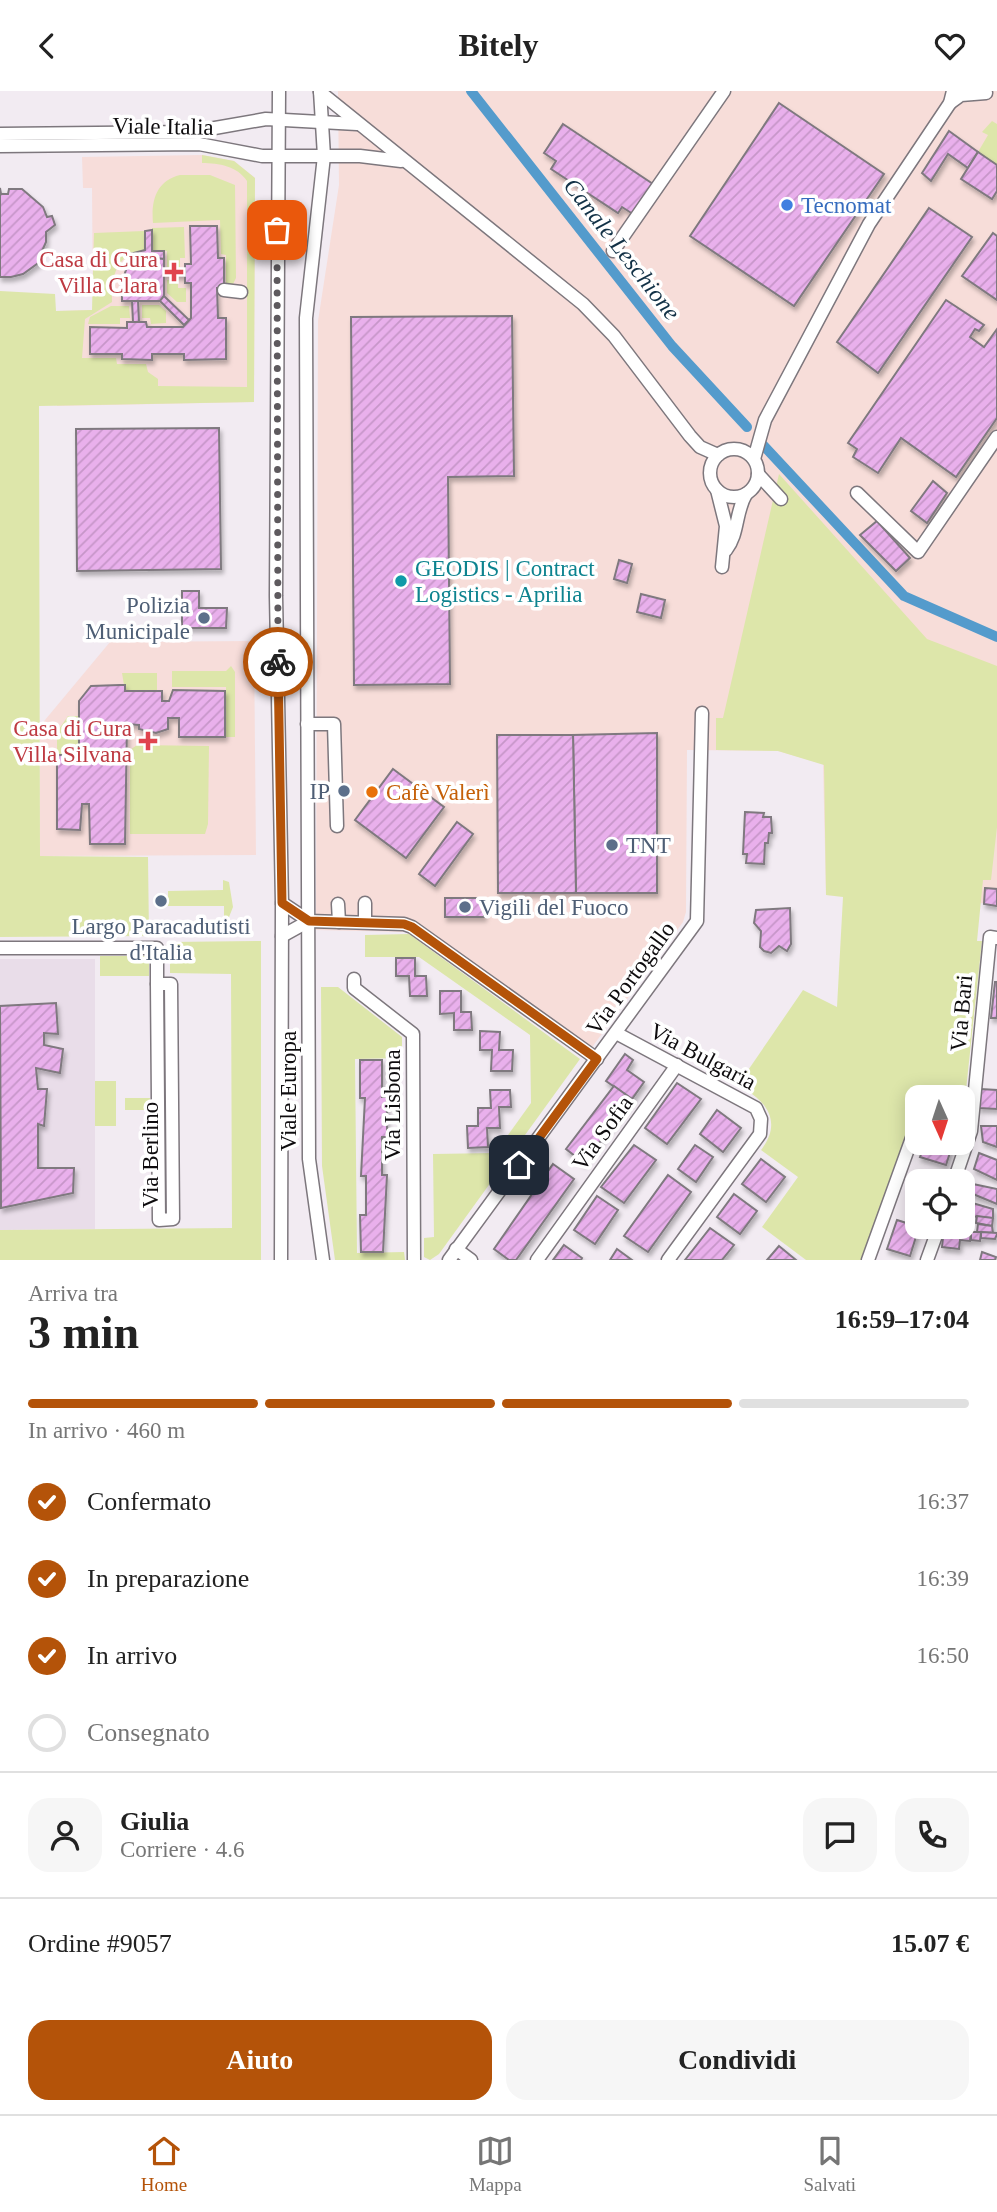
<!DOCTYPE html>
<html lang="it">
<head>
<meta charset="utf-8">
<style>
	:root { --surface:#fff; --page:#f6f6f6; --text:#222; --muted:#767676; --line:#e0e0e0; --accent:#b45309 }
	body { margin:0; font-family:"Times New Roman",serif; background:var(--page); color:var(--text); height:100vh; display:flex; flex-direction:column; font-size:26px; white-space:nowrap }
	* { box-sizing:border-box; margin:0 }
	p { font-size:23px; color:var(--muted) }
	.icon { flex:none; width:38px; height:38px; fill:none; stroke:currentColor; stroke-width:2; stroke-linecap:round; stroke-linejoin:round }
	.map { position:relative; height:1169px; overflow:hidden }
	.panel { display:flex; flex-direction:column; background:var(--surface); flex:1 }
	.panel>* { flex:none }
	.needle { width:46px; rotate:177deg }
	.buttons { position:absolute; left:905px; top:994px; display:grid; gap:14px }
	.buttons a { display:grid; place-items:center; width:70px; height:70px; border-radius:14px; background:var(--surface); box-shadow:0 4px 18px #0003; font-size:35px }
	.pin { position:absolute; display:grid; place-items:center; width:60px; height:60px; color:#fff; margin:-30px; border-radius:14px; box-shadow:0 4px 10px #0006 }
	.courier { position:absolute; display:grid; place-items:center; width:70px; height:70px; margin:-35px; border:5px solid #b45309; border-radius:50%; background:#fff; color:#222; box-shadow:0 2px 9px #0007 }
	.summary em { font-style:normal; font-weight:600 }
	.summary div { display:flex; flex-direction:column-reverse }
	.summary { display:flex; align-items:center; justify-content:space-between; height:119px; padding:0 28px }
	h1 { font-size:46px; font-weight:600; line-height:52px }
	.bar { display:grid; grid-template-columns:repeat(4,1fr); gap:10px 7px; align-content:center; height:84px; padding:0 28px }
	.bar i { height:9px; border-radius:5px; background:var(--line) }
	.bar .current { background:var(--accent) }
	.bar p { grid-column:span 4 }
	.line { display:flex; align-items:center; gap:18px; padding:0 28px; border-top:2px solid var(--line) }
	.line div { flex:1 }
	.round { display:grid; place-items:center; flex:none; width:74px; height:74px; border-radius:21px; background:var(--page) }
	ol { padding:0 28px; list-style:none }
	li { display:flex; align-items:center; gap:21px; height:77px }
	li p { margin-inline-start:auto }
	li .icon { padding:7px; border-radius:50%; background:var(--accent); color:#fff; stroke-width:4 }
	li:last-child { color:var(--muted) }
	li i { width:38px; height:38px; border:4px solid var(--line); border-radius:50% }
	.action { display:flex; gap:14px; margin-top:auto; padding:14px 28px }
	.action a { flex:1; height:80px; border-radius:21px; background:var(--accent); color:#fff; font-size:28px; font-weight:600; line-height:80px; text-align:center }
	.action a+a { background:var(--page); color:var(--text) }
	header { display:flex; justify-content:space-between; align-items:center; height:91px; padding:0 28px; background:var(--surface); font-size:32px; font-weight:600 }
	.tabs { display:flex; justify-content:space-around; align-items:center; height:98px; border-top:2px solid var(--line); background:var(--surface); font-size:19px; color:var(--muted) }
	.tabs a { display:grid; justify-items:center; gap:4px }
	.tabs .current { color:var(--accent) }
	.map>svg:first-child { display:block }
	.built { fill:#e9dde9 }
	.industrial { fill:#f7ddd9 }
	.medical { fill:#f7ddda }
	.green { fill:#dde6aa }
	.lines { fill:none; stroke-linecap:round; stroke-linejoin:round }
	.canal { stroke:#549bcc; stroke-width:10 }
	.building { fill:url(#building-hatch); stroke:#7f797f; stroke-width:2; filter:url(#shadow) }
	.minor-casing { stroke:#7d777d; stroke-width:15 }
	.minor { stroke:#fff; stroke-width:12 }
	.done { stroke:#5e5a5e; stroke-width:7; stroke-dasharray:0 12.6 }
	.route { stroke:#b45309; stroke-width:9 }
	.shop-dot { fill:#3f7fe0; stroke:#fff; stroke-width:2.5 }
	.health-dot { fill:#e0444e; stroke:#fff; stroke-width:2.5 }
	.culture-dot { fill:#0f9aa8; stroke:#fff; stroke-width:2.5 }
	.service-dot { fill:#5c6f8a; stroke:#fff; stroke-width:2.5 }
	.food-dot { fill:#e8710a; stroke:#fff; stroke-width:2.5 }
	.labels { text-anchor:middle; stroke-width:7; stroke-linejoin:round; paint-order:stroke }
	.street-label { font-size:23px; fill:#0e0c0e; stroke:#fff }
	.shop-label { font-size:23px; fill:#366cbe; stroke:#fff; text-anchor:start }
	.health-label { font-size:23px; fill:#be3a42; stroke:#fff; text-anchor:end }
	.culture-label { font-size:23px; fill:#0d838f; stroke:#fff; text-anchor:start }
	.service-label { font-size:23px; fill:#4e5e75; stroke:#fff; text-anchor:end }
	.food-label { font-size:23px; fill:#c56008; stroke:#fff; text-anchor:start }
	.water-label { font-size:24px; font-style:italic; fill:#123146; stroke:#fff }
</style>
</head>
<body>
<header><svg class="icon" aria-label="back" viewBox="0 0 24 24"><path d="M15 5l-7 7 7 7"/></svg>Bitely<svg class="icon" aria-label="heart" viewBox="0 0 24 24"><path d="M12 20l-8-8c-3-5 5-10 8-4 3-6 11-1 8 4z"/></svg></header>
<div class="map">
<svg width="997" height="1169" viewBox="0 0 997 1169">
	<defs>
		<pattern id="building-hatch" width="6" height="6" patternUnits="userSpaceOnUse" patternTransform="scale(1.75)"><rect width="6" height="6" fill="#e9b0ec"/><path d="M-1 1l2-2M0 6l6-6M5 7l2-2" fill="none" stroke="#c796c9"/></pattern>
		<filter id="shadow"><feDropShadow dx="2" dy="4" stdDeviation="2" flood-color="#0004"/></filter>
	</defs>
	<rect width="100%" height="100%" fill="#f2ebf2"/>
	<path class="built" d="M0 868H95V1138L0 1139Z"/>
	<path class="industrial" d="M338 0H997V813L826 804 823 673 778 660 687 659 686 821 683 831 585 966 406 841 316 839 318 230 339 94Z"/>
	<g class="medical">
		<path d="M202 64 234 70 255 87 254 311 57 315 56 220 93 219 92 97H83L82 66Z"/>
		<path d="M254 550 256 764 40 765V635L110 551Z"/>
	</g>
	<g class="green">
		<path d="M992 30 997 33V74L978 61 988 44 982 41Z"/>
		<path d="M202 64 234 70 255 87 254 311 39 315 40 765 148 766 149 845 0 846V200L55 203 56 220 92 219 94 142 144 140V159C115 164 112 185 112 211L85 228 82 267H116L117 273H146L148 281 158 288V295L247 296V90C237 75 219 72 202 72Z"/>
		<path d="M180 84H210L235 94 236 187 233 193 226 197V164L221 163 220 129 153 132C151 110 156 90 180 84Z"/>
		<path d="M184 136 185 167H180V176H167V160L152 159V137Z"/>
		<path d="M178 188V197H186V211H177L167 202V189Z"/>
		<path d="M142 214H159L166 220V232L151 233 150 227H142Z"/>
		<path d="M111 215H129L130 227H120V233H88L90 226Z"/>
		<path d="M779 383 927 548 997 575V736L991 789H983L977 850H982L965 1008 917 1006V1018L861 1169H806L762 1136 798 1086 761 1059C780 1035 771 1014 746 999L749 993 742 988 803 899 837 916 843 806 826 804 824 674 778 660 716 659V627H723Z"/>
		<path d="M231 575 235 581V646H226V596H172V580H226Z"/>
		<path d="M122 582H157V601L125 600Z"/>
		<path d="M68 625H79V664H57V641Z"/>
		<path d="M137 654 209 655 208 733 205 743H130V659Z"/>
		<path d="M223 789 229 791 233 816 229 826H224V815H168V800L223 799Z"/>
		<path d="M409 843 580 968 439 1163 430 1169 424 1166V1147L434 1146 433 1063 495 1062 531 1012 530 944 419 866H365V844Z"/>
		<path d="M261 850V1169H0V1139L232 1137 231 883 170 882V851Z"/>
		<rect x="100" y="865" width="49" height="20"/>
		<path d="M321 896H338L402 946V967L355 968 357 1162 404 1161 405 1169H335L322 1075Z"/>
		<rect x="95" y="990" width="21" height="45"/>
		<path d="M125 1007H150L151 1019H125Z"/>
	</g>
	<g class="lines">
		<g class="canal">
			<path d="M471 0 672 255 747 336"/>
			<path d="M763 354 904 505 997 546"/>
		</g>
	</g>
	<g class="building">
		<path d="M779 12 884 83 794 215 690 145Z"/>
		<path d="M563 33 656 95 636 125 622 116 618 122 551 78 556 70 544 62Z"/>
		<path d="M949 40 978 61 968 77 948 63 931 90 922 82Z"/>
		<path d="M978 61 997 74V100L992 108 961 88Z"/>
		<path d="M0 97 1 103H8L9 98H22L43 116 47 126 52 125 55 134 46 141V151L39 167 41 170 23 183 11 186H0Z"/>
		<path d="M929 117 972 146 878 282 837 251Z"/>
		<path d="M190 135H217L218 167H224V197H217L218 227H226V268L184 269V263H152V269L122 268V263H90V236L127 237V231H146L147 236H183L191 227V192H185V173H191Z"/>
		<path d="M152 139V160H164V168L142 166 132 171 130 163 145 159V140Z"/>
		<path d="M993 142 997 145V209L962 185Z"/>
		<path d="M142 166 164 168V205L160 210H122V191L128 173Z"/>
		<path d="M164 178H185V185L164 184Z"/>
		<path d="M164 205 189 229 184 234 160 210Z"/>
		<path d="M946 209 984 234 979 240 975 238 970 246 984 256 997 238V327L956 386 901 347 878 382 853 366 857 358 848 352Z"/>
		<path d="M132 210H138L139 231H133Z"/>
		<path d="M512 225 514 385 448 386 450 593 354 594 351 226Z"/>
		<path d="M219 337 221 478 77 480 76 338Z"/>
		<path d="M933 390 947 402 927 432 911 420Z"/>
		<path d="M877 430 910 467 896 480 860 444Z"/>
		<path d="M619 469 632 473 627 492 614 488Z"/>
		<path d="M182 500H199V517H227L226 537H182Z"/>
		<path d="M641 503 665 509 661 527 637 521Z"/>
		<path d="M120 594H125V600H162V610H169L173 599 225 600V646H179V627H168V638L156 642 139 638V634L127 633 125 753H90L89 713H82L80 739 57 738V664H79V610L91 595Z"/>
		<path d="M657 642V802H576L573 644Z"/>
		<path d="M497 644H573L576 802H498Z"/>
		<path d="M393 678 444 716 406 767 355 729Z"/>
		<path d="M745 721 764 722 763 726H771L772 742H769L768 752H765L764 773 746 772 747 763H743Z"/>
		<path d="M457 731 473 743 435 795 419 783Z"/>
		<path d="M985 797 997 798V815L984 813Z"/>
		<rect x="445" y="807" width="39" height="19"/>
		<path d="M790 817 791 853 787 860 779 855 771 862 764 860 760 856 761 840 754 832 756 819Z"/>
		<path d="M396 867H415V885H426L427 905H410L409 885H396Z"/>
		<path d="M995 891H997V927H991Z"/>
		<path d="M440 900H461V921H471L472 939H454V922L440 923Z"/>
		<path d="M56 912 58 943 44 942V954L63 958 60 982 36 977 38 998H47L44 1035 38 1033V1077H74L73 1102 1 1117 0 915Z"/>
		<path d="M480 940 500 941 499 959H513L512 980H491L492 959H480Z"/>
		<path d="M625 963 633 969 627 979 644 991 632 1008 606 990Z"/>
		<path d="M360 969H382V1006H387V1046H382V1084H387L383 1161H361L360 1124H366V1085H361L365 1007H360Z"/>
		<path d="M677 992 701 1008 667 1053 645 1037Z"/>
		<path d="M614 995 632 1008 584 1072 566 1058Z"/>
		<path d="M980 998 997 999V1018L979 1017Z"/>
		<path d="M490 999H510L511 1016H499L500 1037H487L488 1056 468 1057 467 1035H478V1017H491Z"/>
		<path d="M717 1019 741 1037 723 1061 700 1043Z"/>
		<path d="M981 1035H997V1056L983 1051Z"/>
		<path d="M925 1052H953L946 1074 920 1066Z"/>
		<path d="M634 1054 656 1069 624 1112 601 1096Z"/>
		<path d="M695 1054 713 1066 696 1091 678 1078Z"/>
		<path d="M979 1062 997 1069V1089L974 1078Z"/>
		<path d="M761 1068 785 1086 766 1111 742 1093Z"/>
		<path d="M553 1073 574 1088 516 1169H509L494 1158Z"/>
		<path d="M914 1081 935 1087 934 1090H917V1101L908 1098Z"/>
		<path d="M668 1084 691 1101 648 1161 624 1145Z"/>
		<path d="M959 1085 972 1092 969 1101 962 1098V1090H958Z"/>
		<path d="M973 1093 997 1098V1113L973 1103Z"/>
		<path d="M734 1103 757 1120 740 1143 717 1126Z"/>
		<path d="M597 1105 618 1119 595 1153 574 1139Z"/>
		<path d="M969 1111 993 1118V1127L968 1125Z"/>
		<path d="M977 1125 993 1127 992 1135 976 1132Z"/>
		<path d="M897 1129 919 1136 910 1165 887 1158Z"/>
		<path d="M962 1129H968L967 1140 945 1138 962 1136Z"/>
		<path d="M978 1133 992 1135 993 1142 977 1141Z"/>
		<path d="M710 1137 734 1154 722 1169H685Z"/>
		<path d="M944 1138 971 1141 970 1150 960 1149 959 1158 942 1156Z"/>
		<path d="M971 1141H981L980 1150 971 1149Z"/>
		<path d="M981 1141 997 1142V1143L995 1148 981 1147Z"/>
		<path d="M564 1154 582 1167 581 1169H553Z"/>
		<path d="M779 1155 796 1169H767Z"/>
		<path d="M617 1158 632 1169H610Z"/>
		<path d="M982 1161 996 1166 995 1169H980Z"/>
	</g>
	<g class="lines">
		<g class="minor-casing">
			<g id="minor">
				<path d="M279 0 276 505 282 812 281 1169"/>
				<path d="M320 0 324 65 306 227 309 1068 323 1169"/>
				<path d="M320 1 583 213 614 245 690 345 700 356 718 364"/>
				<path d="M950 12 961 4 986 2"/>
				<path d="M0 43 192 41 266 28 357 33"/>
				<path d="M0 55 199 53 262 65H360L401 70"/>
				<path d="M613 160 724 0"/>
				<path d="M224 199 241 201"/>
				<circle cx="734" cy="382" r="24"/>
				<path d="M754 368 765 329 869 133 950 12 953 0"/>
				<path d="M758 383 781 408"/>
				<path d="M717 399 726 435 722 476"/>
				<path d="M857 402 918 461 997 346"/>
				<path d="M726 459C739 442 735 422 746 403"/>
				<path d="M307 633H334L337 735"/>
				<path d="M282 812 309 830"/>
				<path d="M365 812V831"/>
				<path d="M338 813 339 831"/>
				<path d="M309 830 404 833 412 836 597 968"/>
				<path d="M282 845 309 830"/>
				<path d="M0 857H157V893"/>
				<path d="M354 888V897L413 943 414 1169"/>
				<path d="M157 893H171L173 1128 159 1129Z"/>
				<path d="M616 942 756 1017 761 1028 760 1043 668 1169"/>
				<path d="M954 1090 971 1040 990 846 997 847"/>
				<path d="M456 1158 471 1169"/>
				<path d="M449 1169 697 830 702 622"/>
				<path d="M537 1169 677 974"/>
				<path d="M868 1169 917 1033"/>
				<path d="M927 1169 939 1136"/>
			</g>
		</g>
		<use href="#minor" class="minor"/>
	</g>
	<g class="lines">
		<path class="done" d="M277 139 278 571"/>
		<path class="route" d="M278 571 282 812 309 830 404 833 412 836 597 968 519 1074"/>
	</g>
	<circle class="shop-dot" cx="787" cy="114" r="7"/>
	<g class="health-dot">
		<path d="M170.5 170.5h7v7h7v7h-7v7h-7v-7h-7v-7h7z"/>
		<path d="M144.5 639.5h7v7h7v7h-7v7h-7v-7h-7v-7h7z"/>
	</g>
	<circle class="culture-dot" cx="401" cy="490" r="7"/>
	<g class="service-dot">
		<circle cx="204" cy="527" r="7"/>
		<circle cx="344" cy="700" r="7"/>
		<circle cx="612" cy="754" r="7"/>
		<circle cx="161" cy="810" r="7"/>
		<circle cx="465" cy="816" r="7"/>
	</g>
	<circle class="food-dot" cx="372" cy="701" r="7"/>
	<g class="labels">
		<g class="street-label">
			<text transform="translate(163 35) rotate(1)" y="8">Viale Italia</text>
			<text transform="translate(630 887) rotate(-54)" y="8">Via Portogallo</text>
			<text transform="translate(961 922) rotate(-85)" y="8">Via Bari</text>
			<text transform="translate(703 965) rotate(28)" y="8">Via Bulgaria</text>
			<text transform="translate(288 1000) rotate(-90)" y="8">Viale Europa</text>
			<text transform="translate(392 1014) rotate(-90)" y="8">Via Lisbona</text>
			<text transform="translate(602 1042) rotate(-54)" y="8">Via Sofia</text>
			<text transform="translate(150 1064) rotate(-90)" y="8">Via Berlino</text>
		</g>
		<g class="shop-label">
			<text x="801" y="122">Tecnomat</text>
		</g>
		<g class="health-label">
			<text x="158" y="176">Casa di Cura<tspan x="158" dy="26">Villa Clara</tspan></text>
			<text x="132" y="645">Casa di Cura<tspan x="132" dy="26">Villa Silvana</tspan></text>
		</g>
		<g class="culture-label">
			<text x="415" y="485">GEODIS | Contract<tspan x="415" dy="26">Logistics - Aprilia</tspan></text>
		</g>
		<g class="service-label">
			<text x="190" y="522">Polizia<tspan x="190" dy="26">Municipale</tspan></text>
			<text x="330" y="708">IP</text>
			<text x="626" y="762" text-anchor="start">TNT</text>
			<text x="479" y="824" text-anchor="start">Vigili del Fuoco</text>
			<text x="161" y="843" text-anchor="middle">Largo Paracadutisti<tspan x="161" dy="26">d'Italia</tspan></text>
		</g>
		<g class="food-label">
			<text x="386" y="709">Cafè Valerì</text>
		</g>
		<g class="water-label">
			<text transform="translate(622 158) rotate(52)" y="8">Canale Leschione</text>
		</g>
	</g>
</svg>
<div class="buttons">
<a><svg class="needle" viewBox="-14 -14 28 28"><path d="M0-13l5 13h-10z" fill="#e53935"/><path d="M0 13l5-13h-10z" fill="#767676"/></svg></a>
<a><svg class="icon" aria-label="locate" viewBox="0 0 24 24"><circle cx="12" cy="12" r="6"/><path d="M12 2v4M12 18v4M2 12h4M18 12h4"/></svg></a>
</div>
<div class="pin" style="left:277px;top:139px;background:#ea580c"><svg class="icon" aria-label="bag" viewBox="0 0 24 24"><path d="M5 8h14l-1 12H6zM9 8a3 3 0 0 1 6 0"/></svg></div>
<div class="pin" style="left:519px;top:1074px;background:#1f2937"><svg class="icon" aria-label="home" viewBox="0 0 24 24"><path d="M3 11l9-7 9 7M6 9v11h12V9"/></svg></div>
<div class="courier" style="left:278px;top:571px"><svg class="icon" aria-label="bike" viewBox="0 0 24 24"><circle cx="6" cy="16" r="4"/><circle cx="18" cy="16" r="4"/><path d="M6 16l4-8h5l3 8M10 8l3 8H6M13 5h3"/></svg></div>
</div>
<section class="panel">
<div class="summary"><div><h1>3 min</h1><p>Arriva tra</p></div><em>16:59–17:04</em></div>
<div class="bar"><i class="current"></i><i class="current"></i><i class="current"></i><i></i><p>In arrivo · 460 m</p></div>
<ol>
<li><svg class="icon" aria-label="check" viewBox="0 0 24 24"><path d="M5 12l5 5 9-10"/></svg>Confermato<p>16:37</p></li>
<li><svg class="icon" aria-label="check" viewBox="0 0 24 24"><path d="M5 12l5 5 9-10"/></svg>In preparazione<p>16:39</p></li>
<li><svg class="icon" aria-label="check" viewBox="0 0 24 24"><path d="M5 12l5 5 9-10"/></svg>In arrivo<p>16:50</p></li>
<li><i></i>Consegnato</li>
</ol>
<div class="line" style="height:126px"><a class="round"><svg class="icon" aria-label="person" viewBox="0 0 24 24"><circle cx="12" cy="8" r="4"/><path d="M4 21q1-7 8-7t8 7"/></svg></a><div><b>Giulia</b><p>Corriere · 4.6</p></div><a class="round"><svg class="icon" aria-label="chat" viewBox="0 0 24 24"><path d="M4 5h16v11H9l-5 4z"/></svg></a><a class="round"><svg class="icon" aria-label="phone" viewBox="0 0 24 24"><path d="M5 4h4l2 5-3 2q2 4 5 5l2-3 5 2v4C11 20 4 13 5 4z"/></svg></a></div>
<div class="line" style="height:91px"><div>Ordine #9057</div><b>15.07 €</b></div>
<div class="action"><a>Aiuto</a><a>Condividi</a></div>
</section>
<nav class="tabs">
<a class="current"><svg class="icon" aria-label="home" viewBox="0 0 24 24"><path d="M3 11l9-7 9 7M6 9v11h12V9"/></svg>Home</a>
<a><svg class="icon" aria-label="map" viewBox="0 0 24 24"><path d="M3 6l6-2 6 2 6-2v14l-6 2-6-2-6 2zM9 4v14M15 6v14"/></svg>Mappa</a>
<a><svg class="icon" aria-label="saved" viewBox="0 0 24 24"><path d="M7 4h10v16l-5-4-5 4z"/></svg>Salvati</a>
</nav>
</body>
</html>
